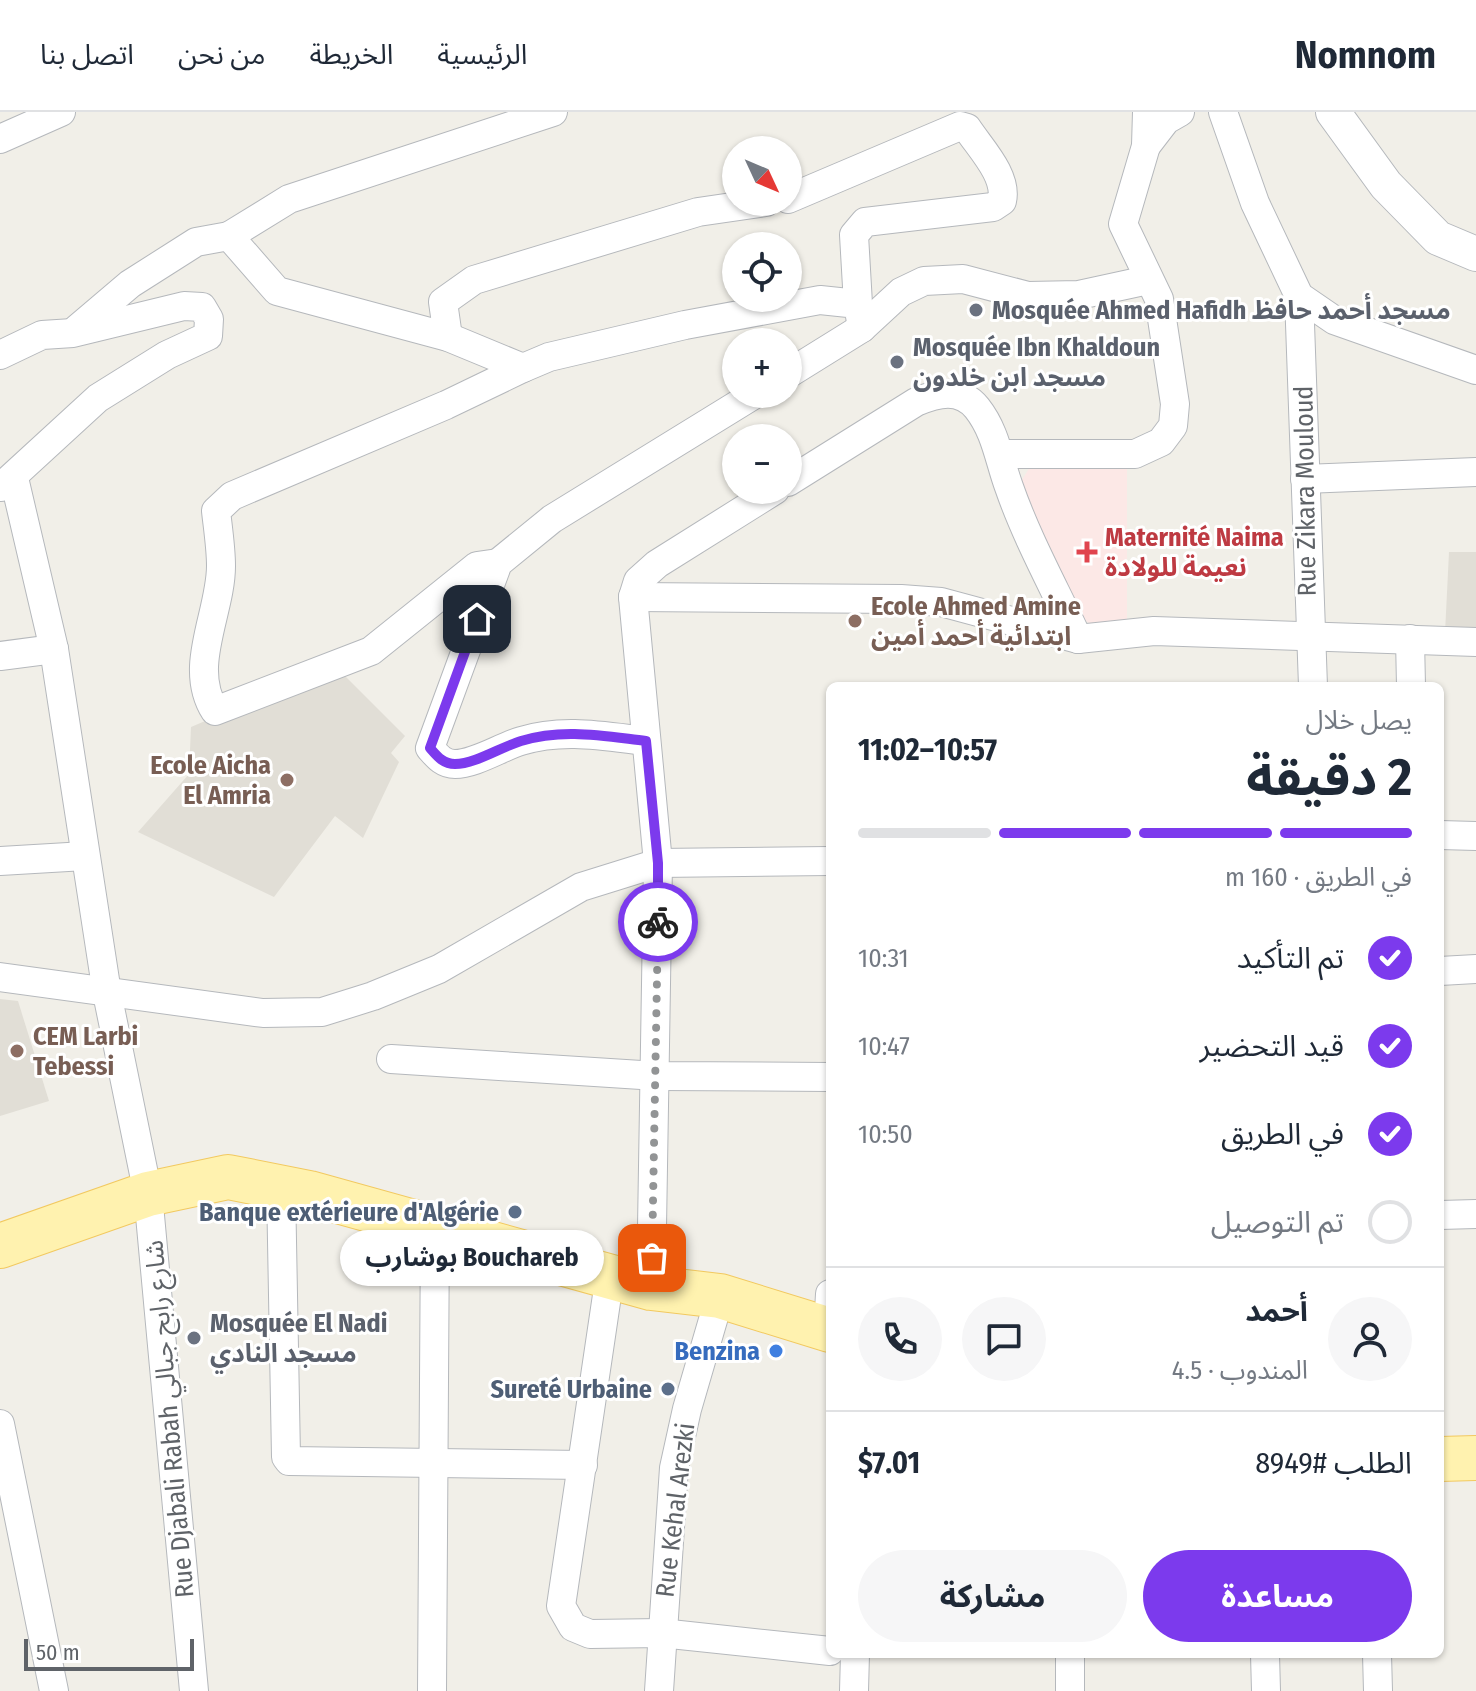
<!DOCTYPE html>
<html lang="ar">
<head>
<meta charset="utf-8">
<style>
	:root { --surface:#fff; --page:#f6f6f7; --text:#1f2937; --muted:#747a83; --line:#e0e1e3; --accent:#7c3aed }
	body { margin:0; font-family:"Fira Sans Condensed","Noto Sans Arabic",sans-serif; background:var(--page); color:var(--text); direction:rtl; height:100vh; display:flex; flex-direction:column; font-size:30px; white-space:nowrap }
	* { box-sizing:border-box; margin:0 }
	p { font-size:26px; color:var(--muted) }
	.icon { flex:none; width:44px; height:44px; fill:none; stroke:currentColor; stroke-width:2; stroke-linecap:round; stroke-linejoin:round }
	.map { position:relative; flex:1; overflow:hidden; direction:ltr }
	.panel { position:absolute; left:826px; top:570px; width:618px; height:976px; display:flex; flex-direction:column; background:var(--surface); border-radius:12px; box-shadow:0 2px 6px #0004; direction:rtl }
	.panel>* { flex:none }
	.needle { width:52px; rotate:134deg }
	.buttons { position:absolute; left:722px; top:24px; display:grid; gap:16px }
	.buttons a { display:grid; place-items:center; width:80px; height:80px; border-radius:50%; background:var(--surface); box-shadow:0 2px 6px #0004; font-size:40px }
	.scale { position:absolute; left:24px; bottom:20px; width:170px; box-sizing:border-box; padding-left:8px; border:4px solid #5f6368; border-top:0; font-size:22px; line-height:28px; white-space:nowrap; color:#5f6368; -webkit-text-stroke:6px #fff; paint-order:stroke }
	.pin { position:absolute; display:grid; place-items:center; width:68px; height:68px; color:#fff; margin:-34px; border-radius:16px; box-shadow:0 4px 12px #0006 }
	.courier { position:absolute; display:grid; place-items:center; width:80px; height:80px; margin:-40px; border:6px solid #7c3aed; border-radius:50%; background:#fff; color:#222; box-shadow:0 2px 10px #0007 }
	.bubble { position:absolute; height:56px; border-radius:28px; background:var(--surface); box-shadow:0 2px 6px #0004; font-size:26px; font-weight:700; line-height:56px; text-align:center; direction:rtl }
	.head em { font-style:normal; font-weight:700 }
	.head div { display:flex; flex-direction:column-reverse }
	.head { display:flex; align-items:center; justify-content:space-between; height:136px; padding:0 32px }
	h1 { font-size:52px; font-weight:700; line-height:60px }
	.bar { display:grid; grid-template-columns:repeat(4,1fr); gap:12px 8px; align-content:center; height:96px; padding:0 32px }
	.bar i { height:10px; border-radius:6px; background:var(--line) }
	.bar .on { background:var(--accent) }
	.bar p { grid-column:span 4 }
	.line { display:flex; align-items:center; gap:20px; padding:0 32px; border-top:2px solid var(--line) }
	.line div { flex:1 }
	.round { display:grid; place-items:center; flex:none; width:84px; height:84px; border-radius:42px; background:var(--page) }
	ol { padding:0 32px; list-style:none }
	li { display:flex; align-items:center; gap:24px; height:88px }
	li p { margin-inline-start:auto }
	li .icon { padding:8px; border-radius:50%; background:var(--accent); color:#fff; stroke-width:4 }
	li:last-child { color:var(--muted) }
	li i { width:44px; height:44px; border:4px solid var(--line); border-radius:50% }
	.button { display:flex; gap:16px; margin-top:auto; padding:16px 32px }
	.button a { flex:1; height:92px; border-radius:48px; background:var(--accent); color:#fff; font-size:32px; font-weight:700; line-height:92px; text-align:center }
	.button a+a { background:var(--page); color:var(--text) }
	header { display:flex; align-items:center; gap:48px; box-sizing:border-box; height:112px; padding:0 40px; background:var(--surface); border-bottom:2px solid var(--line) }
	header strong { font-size:38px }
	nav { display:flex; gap:44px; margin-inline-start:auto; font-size:28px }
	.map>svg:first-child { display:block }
	.education { fill:#e1ded6 }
	.medical { fill:#fce8e6 }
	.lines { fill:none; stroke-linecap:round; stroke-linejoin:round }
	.minor-casing { stroke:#b5b8bc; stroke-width:30 }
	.tertiary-casing { stroke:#b5b8bc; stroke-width:36 }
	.primary-casing { stroke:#f2c960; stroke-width:46 }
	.minor { stroke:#fff; stroke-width:28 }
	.tertiary { stroke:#fff; stroke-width:34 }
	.primary { stroke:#fff2af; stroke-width:44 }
	.done { stroke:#929495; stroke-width:8; stroke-dasharray:0 14.4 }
	.route { stroke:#7c3aed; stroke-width:10 }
	.worship-dot { fill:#6b7280; stroke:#fff; stroke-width:3 }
	.health-dot { fill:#e0444e; stroke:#fff; stroke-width:3 }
	.education-dot { fill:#8d6e63; stroke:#fff; stroke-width:3 }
	.service-dot { fill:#5c6f8a; stroke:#fff; stroke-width:3 }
	.shop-dot { fill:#3f7fe0; stroke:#fff; stroke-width:3 }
	.labels { text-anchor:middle; stroke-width:6; stroke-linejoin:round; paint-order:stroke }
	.worship-label { font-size:26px; font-weight:bold; fill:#5b616d; stroke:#fff; text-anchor:start }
	.street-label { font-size:26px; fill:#5f6368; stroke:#fff }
	.health-label { font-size:26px; font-weight:bold; fill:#be3a42; stroke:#fff; text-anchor:start }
	.education-label { font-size:26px; font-weight:bold; fill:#785e54; stroke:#fff; text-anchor:start }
	.service-label { font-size:26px; font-weight:bold; fill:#4e5e75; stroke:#fff; text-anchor:end }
	.shop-label { font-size:26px; font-weight:bold; fill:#366cbe; stroke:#fff; text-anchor:end }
</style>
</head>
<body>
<header>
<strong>Nomnom</strong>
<nav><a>الرئيسية</a><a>الخريطة</a><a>من نحن</a><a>اتصل بنا</a></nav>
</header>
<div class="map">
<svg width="1476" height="1579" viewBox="0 0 1476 1579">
	<rect width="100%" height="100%" fill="#f1efe8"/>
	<g class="education">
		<path d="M1449 440H1476V520L1445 521Z"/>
		<path d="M335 554 405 624 391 641 399 650 363 726 335 704 274 785 138 720 189 662 191 615Z"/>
		<path d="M0 887 18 889 49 989 0 1004Z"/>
	</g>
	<path class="medical" d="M1033 350H1127V511L1090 512 1079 503 1017 376Z"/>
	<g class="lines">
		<g class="minor-casing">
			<g id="minor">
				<path d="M553 0 289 87 229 124 277 179 448 225 523 256 549 245 685 213 820 188 858 192 862 216"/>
				<path d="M1223 0 1255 91 1299 184 1334 208 1476 258"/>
				<path d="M0 27 61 0"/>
				<path d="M1146 34 1166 8 1180 0"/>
				<path d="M788 87 960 14 967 16C980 36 1008 64 1002 89L993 95 865 110 854 123 858 192"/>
				<path d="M1299 184 1313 574"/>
				<path d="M77 217 130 172 196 130 229 124"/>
				<path d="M448 225 443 190 474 168 698 100 766 90"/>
				<path d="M0 243 42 223 73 221 184 194 202 195 209 207 208 224 167 243 98 286 1 375"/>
				<path d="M788 262 862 216 901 180 924 169 963 167 1028 184 1079 183 1148 168"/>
				<path d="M1002 342H1135L1161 330 1173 314 1175 292 1159 187 1123 112 1146 34 1147 0"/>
				<path d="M14 366 54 537 107 881 148 1082 194 1579"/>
				<path d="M1305 367 1476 360"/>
				<path d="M788 370 916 290C937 281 960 275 977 296 996 320 999 348 1009 375 1027 427 1055 477 1078 527"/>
				<path d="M498 451 477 454 371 539 215 599C187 555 221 501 221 454 221 436 218 417 216 399L232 384 446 293 523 256"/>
				<path d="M633 485 901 487 941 490 1078 527 1154 519 1476 530"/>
				<path d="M1410 527 1411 574"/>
				<path d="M0 544 54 537"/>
				<path d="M646 629C603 624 563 616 521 629 501 635 475 652 455 652 443 652 437 644 430 636L498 451 552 407 755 282"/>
				<path d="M1440 723 1476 724"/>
				<path d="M0 749 85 744"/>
				<path d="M1440 859 1476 857"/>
				<path d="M0 865 263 901 322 900 373 884 439 857 581 775 658 751 830 749"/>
				<path d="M391 947 657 964 830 965"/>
				<path d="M281 1075 286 1345 289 1349 583 1353"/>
				<path d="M1440 1103 1476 1102"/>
				<path d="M610 1163 561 1494 573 1515 590 1522 661 1521 830 1539"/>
				<path d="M651 1176 658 751 633 485 638 469 657 452 775 378"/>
				<path d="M828 1217 830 1182"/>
				<path d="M0 1312 54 1579"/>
				<path d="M1265 1542 1266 1579"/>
				<path d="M1377 1542 1378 1579"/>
				<path d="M432 1579 435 1114"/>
				<path d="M659 1579 674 1356 687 1297 720 1184"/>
				<path d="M854 1579 855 1542"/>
				<path d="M1070 1579V1542"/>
			</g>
		</g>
		<g class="tertiary-casing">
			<path id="tertiary" d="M1333 0 1386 73 1438 126 1476 142"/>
		</g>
		<g class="primary-casing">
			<g id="primary">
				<path d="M0 1134 148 1082 228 1065 309 1081 651 1176 720 1184 830 1218"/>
				<path d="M1440 1347 1476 1346"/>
			</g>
		</g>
		<use href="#minor" class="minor"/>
		<use href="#tertiary" class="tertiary"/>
		<use href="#primary" class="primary"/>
	</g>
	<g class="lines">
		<path class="done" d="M652 1146 658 810"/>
		<path class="route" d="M477 507 430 636C437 644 443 652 455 652 475 652 501 635 521 629 563 616 603 624 646 629L658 751V810"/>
	</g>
	<g class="worship-dot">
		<circle cx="976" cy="198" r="8"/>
		<circle cx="897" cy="250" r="8"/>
		<circle cx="194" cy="1226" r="8"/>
	</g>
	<path class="health-dot" d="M1083 428h8v8h8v8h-8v8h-8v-8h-8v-8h8z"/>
	<g class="education-dot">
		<circle cx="855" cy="509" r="8"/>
		<circle cx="287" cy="668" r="8"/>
		<circle cx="17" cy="939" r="8"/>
	</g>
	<g class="service-dot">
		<circle cx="515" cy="1100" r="8"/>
		<circle cx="668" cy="1277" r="8"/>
	</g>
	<circle class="shop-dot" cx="776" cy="1239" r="8"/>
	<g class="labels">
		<g class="worship-label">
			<text x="992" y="207">Mosquée Ahmed Hafidh مسجد أحمد حافظ</text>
			<text x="913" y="244">Mosquée Ibn Khaldoun<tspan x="913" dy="30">مسجد ابن خلدون</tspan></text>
			<text x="210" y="1220">Mosquée El Nadi<tspan x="210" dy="30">مسجد النادي</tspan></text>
		</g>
		<g class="street-label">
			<text transform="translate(1305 379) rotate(-91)" y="9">Rue Zikara Mouloud</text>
			<text transform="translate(169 1307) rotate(-95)" y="9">Rue Djabali Rabah شارع رابح جبالي</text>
			<text transform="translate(675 1398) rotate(-83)" y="9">Rue Kehal Arezki</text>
		</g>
		<g class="health-label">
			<text x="1105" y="434">Maternité Naima<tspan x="1105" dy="30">نعيمة للولادة</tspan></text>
		</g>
		<g class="education-label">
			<text x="871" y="503">Ecole Ahmed Amine<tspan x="871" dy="30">ابتدائية أحمد أمين</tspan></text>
			<text x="271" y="662" text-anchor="end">Ecole Aicha<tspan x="271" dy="30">El Amria</tspan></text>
			<text x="33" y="933">CEM Larbi<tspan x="33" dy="30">Tebessi</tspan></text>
		</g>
		<g class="service-label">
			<text x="499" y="1109">Banque extérieure d'Algérie</text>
			<text x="652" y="1286">Sureté Urbaine</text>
		</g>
		<g class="shop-label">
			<text x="760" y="1248">Benzina</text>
		</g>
	</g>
</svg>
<div class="buttons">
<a><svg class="needle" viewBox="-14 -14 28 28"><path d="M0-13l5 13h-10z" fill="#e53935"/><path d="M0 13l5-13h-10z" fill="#747a83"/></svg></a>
<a><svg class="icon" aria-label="locate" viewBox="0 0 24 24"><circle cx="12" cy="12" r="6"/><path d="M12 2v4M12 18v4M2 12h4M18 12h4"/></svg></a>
<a>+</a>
<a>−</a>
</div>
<div class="scale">50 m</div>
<div class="pin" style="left:652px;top:1146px;background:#ea580c"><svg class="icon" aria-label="bag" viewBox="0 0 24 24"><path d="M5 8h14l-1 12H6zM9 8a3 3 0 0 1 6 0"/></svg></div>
<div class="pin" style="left:477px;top:507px;background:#1f2937"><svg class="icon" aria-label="home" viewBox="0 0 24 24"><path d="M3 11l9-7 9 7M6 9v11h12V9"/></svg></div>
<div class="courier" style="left:658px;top:810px"><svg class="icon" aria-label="bike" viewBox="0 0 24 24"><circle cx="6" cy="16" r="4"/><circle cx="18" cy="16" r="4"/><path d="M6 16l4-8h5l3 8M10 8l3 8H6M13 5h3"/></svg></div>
<div class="bubble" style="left:340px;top:1118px;width:264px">Bouchareb بوشارب</div>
<section class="panel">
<div class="head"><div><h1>2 دقيقة</h1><p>يصل خلال</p></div><em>10:57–11:02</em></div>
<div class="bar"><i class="on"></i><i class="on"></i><i class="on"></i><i></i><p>في الطريق · 160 m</p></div>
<ol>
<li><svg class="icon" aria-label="check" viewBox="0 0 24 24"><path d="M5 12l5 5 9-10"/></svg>تم التأكيد<p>10:31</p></li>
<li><svg class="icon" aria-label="check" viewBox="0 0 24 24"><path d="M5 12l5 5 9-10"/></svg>قيد التحضير<p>10:47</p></li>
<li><svg class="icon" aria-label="check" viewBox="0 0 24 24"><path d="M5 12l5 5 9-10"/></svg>في الطريق<p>10:50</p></li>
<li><i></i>تم التوصيل</li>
</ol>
<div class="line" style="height:144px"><a class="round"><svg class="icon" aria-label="person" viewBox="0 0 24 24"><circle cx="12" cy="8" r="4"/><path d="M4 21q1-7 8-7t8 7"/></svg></a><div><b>أحمد</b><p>المندوب · 4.5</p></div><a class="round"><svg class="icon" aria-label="chat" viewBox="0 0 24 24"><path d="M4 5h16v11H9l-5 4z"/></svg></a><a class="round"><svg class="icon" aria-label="phone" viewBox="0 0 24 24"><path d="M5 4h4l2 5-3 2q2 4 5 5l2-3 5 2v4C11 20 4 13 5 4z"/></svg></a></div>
<div class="line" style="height:104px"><div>الطلب #8949</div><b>$7.01</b></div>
<div class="button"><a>مساعدة</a><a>مشاركة</a></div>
</section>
</div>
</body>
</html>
